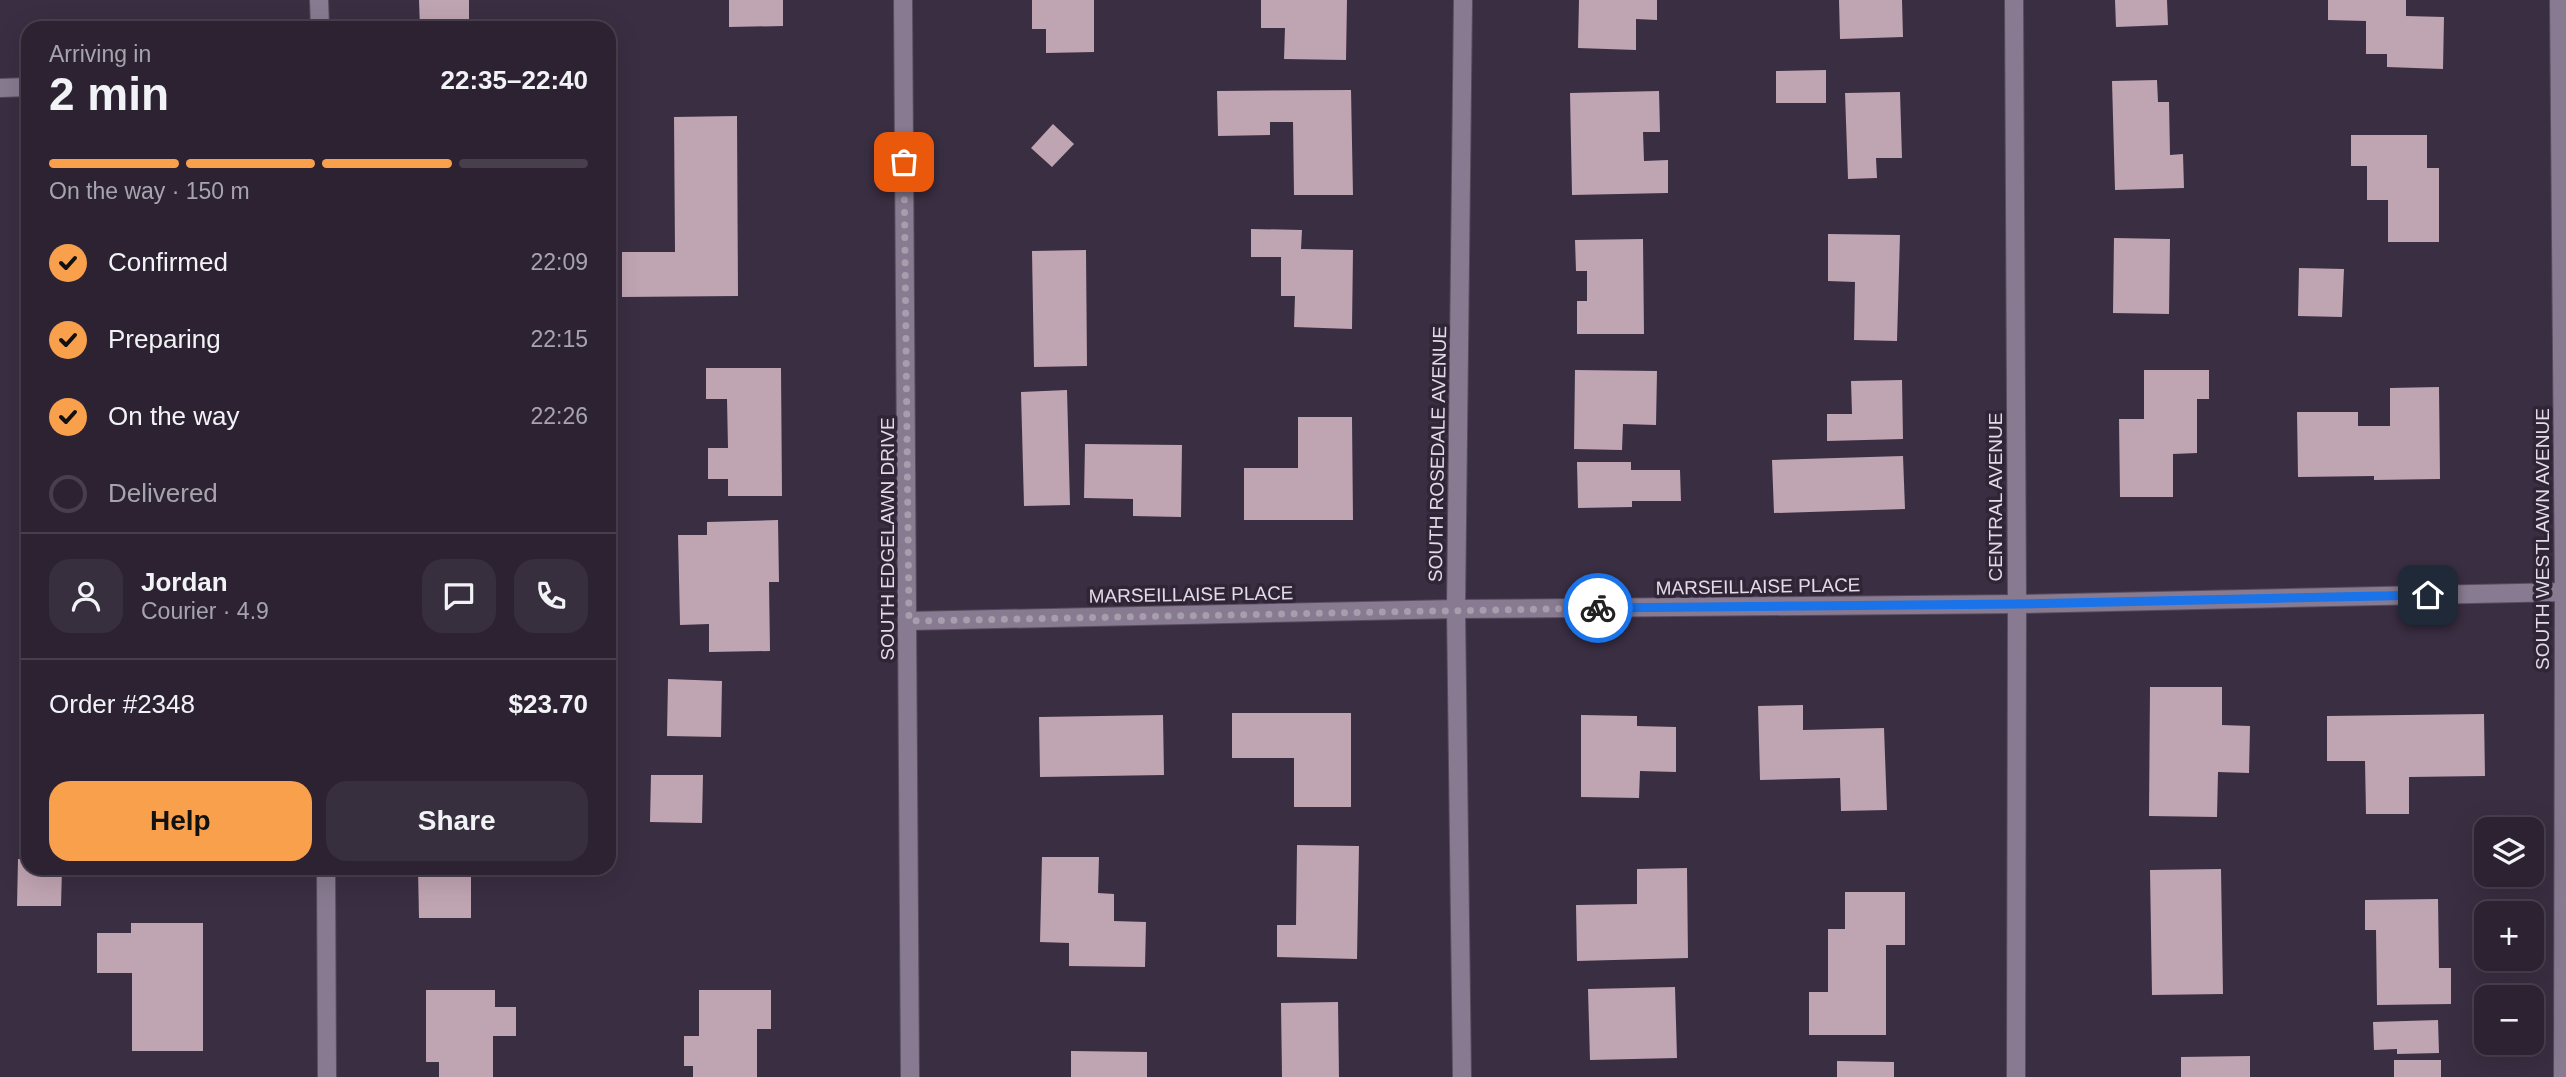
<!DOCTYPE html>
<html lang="en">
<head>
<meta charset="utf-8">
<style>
	:root { --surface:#2c2232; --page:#382f3e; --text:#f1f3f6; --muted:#a6a4ac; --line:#483f4d; --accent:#f8a04b }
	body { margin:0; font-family:Arial,sans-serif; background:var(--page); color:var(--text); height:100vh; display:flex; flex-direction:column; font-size:26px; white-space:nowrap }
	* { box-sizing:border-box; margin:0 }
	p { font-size:23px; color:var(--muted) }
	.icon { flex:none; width:38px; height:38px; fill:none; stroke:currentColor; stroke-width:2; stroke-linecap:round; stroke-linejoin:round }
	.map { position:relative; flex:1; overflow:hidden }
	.details { position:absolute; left:21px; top:21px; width:595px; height:854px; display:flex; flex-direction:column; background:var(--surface); border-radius:21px; box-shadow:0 7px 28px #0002,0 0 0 2px var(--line) }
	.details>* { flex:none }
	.tools { position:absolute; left:2474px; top:817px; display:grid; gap:14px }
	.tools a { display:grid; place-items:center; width:70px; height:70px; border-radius:14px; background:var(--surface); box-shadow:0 7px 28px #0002,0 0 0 2px var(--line); font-size:35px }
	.pin { position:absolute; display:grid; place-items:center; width:60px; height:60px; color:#fff; margin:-30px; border-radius:14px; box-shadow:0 4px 10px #0006 }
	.courier { position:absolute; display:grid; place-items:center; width:70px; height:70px; margin:-35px; border:5px solid #1a73e8; border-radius:50%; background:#fff; color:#222; box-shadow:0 2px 9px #0007 }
	.summary em { font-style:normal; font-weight:700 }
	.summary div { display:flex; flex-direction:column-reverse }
	.summary { display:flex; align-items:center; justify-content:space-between; height:119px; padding:0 28px }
	h1 { font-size:46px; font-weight:700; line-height:52px }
	.bar { display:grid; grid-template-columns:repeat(4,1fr); gap:10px 7px; align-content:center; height:84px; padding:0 28px }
	.bar i { height:9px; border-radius:5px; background:var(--line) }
	.bar .selected { background:var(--accent) }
	.bar p { grid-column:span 4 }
	.line { display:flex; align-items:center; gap:18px; padding:0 28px; border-top:2px solid var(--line) }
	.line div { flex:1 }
	.round { display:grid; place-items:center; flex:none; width:74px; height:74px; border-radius:21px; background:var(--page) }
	ol { padding:0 28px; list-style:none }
	li { display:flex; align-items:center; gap:21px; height:77px }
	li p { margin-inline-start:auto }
	li .icon { padding:7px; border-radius:50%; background:var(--accent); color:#111; stroke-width:4 }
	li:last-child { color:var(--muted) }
	li i { width:38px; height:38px; border:4px solid var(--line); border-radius:50% }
	.cta { display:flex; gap:14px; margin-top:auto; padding:14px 28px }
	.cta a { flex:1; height:80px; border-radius:21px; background:var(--accent); color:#111; font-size:28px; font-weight:700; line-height:80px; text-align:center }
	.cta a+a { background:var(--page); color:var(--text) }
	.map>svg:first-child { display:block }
	.building { fill:#bfa4b1 }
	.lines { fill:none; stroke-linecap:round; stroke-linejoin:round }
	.minor-casing { stroke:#574d5d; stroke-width:20 }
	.tertiary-casing { stroke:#574d5d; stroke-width:20 }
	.minor { stroke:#887b91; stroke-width:18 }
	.tertiary { stroke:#887b91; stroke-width:18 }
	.done { stroke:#a79ead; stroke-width:7; stroke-dasharray:0 12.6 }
	.route { stroke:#1a73e8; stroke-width:9 }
	.labels { text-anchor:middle; stroke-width:7; stroke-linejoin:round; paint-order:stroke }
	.street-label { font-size:19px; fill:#e2dbe7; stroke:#302537 }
</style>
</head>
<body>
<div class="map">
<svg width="2566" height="1077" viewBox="0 0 2566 1077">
	<rect width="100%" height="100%" fill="#3a2e42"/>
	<g class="building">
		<path d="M419 0H469V28H420Z"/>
		<path d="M729 0H783V26L729 27Z"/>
		<path d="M1032 0H1094V52L1046 53V29H1032Z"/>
		<path d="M1261 0H1347L1346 60 1284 59 1285 28H1261Z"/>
		<path d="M1579 0H1657V20L1636 19V50L1578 48Z"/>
		<path d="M1839 0H1902L1903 37 1840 39Z"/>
		<path d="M2115 0H2167L2168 25 2116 27Z"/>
		<path d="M2328 0H2406V16L2444 17 2443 69 2387 67V54H2366V21L2328 20Z"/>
		<path d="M1826 70V103H1776V71Z"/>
		<path d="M2157 80 2158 102H2169L2170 155 2183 154 2184 188 2115 190 2112 81Z"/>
		<path d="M1351 90 1353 195H1294L1293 122H1270V135L1218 136 1217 91Z"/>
		<path d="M1659 91 1660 132H1643L1644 161 1668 160V193L1572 195 1570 93Z"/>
		<path d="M1900 92 1902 158H1876L1877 178 1848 179 1845 93Z"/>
		<path d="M737 116 738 296 622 297V252H675L674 117Z"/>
		<path d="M1053 124 1074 144 1052 167 1031 148Z"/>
		<path d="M2351 135H2427V168H2439V242H2388V200H2367V166H2351Z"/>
		<path d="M1251 229 1302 230 1301 249 1353 250 1352 329 1294 327 1295 296H1281V257H1251Z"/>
		<path d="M1828 234 1900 235 1897 341 1854 340 1855 282 1828 281Z"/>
		<path d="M2114 238 2170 239 2169 314 2113 313Z"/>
		<path d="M1643 239 1644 334H1577V301H1587V271H1576L1575 240Z"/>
		<path d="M1086 250 1087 366 1034 367 1032 251Z"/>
		<path d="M2299 268 2344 269 2342 317 2298 316Z"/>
		<path d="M706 368H781L782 496H728V479H708V448H728L727 399H706Z"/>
		<path d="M1575 370 1657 371 1656 425 1623 424 1622 450 1574 449Z"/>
		<path d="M2144 370H2209V399H2197V453L2173 454V497H2120L2119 419H2144Z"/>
		<path d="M1902 380 1903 439 1827 441V414H1852L1851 381Z"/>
		<path d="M2439 387 2440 479 2374 480V476L2298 477 2297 412H2358V426H2390V388Z"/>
		<path d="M1067 390 1070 505 1024 506 1021 392Z"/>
		<path d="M1298 417H1352L1353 520H1244V468H1298Z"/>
		<path d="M1085 444 1182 445 1181 517 1133 516V499L1084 498Z"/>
		<path d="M1903 456 1905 509 1774 513 1772 460Z"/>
		<path d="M1577 462H1631V470H1680L1681 501H1632V507L1578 508Z"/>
		<path d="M778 520 779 582H769L770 651 709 652V624L680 625 678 535H707V522Z"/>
		<path d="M668 679 722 681 721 737 667 736Z"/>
		<path d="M2150 687H2222V725L2250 726 2249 773 2218 772 2217 817 2149 816Z"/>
		<path d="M1803 705V730L1884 728 1887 810 1841 811 1840 778 1760 780 1758 706Z"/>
		<path d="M1232 713H1351V807H1294V758H1232Z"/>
		<path d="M2484 714 2485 776 2409 777V814H2366L2365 761H2327V716Z"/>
		<path d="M1163 715 1164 775 1040 777 1039 717Z"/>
		<path d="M1581 715 1637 716V726L1676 727V772L1640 771 1639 798 1581 797Z"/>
		<path d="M651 775H703L702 823 650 822Z"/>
		<path d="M1297 845 1359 846 1357 959 1277 957V925H1296Z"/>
		<path d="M1042 857H1099L1098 893 1114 894V921L1146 922 1145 967 1069 966V943L1040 942Z"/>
		<path d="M18 859H28V868H62L61 906H17Z"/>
		<path d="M77 868H136V870L77 871Z"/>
		<path d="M418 868H471V918H419Z"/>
		<path d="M1687 868 1688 958 1577 961 1576 905 1637 904V869Z"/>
		<path d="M2221 869 2223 994 2152 995 2150 870Z"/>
		<path d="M1845 892H1905V945H1886V1035H1809V992H1828V929H1845Z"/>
		<path d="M2438 899 2439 968H2451V1004L2377 1005 2376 930H2365V900Z"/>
		<path d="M131 923H203V1051H132V973H97V933H131Z"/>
		<path d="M1675 987 1677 1058 1590 1060 1588 989Z"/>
		<path d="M426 990H495V1007H516V1036H493V1077H439V1062H426Z"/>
		<path d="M699 990H771V1029H757V1077H693V1066H684V1036H699Z"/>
		<path d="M1338 1002 1339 1077H1282L1281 1003Z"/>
		<path d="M2438 1020 2439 1053 2397 1054V1049L2374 1050 2373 1022Z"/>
		<path d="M1071 1051 1147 1052V1077H1071Z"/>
		<path d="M2250 1056V1077H2181V1057Z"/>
		<rect x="2394" y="1060" width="47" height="17"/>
		<path d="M1837 1061 1894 1062V1077H1837Z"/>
	</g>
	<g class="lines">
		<g class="minor-casing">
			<g id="minor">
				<path d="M319 0 320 28"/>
				<path d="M2014 0 2017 604 2016 1077"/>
				<path d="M2559 0 2564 592 2563 1077"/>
				<path d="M0 88 28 87"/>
				<path d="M909 621 1456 609 2017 604 2566 592"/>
				<path d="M326 868 327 1077"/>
				<path d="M1462 1077 1456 609 1463 0"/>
			</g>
		</g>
		<g class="tertiary-casing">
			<path id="tertiary" d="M903 0 910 1077"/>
		</g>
		<use href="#minor" class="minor"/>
		<use href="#tertiary" class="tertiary"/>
	</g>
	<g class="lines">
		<path class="done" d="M904 162 909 621 1598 608"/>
		<path class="route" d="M1598 608 2017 604 2428 595"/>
	</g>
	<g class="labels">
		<g class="street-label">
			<text transform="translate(1437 454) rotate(-89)" y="7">SOUTH ROSEDALE AVENUE</text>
			<text transform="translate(1995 497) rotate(-90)" y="7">CENTRAL AVENUE</text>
			<text transform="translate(887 539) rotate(-90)" y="7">SOUTH EDGELAWN DRIVE</text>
			<text transform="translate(2542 539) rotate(-90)" y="7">SOUTH WESTLAWN AVENUE</text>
			<text transform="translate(1758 586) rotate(-1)" y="7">MARSEILLAISE PLACE</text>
			<text transform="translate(1191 594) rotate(-1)" y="7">MARSEILLAISE PLACE</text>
		</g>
	</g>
</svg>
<div class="tools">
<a><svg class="icon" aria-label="layers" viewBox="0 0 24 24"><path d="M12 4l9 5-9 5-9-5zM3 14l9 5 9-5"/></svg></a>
<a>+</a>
<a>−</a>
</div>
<div class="pin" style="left:904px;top:162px;background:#ea580c"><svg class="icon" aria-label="bag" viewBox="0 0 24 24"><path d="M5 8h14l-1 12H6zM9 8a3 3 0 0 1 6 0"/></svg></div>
<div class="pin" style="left:2428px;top:595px;background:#1f2937"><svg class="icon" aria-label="home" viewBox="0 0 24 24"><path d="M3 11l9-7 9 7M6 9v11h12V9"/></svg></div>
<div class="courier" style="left:1598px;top:608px"><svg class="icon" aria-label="bike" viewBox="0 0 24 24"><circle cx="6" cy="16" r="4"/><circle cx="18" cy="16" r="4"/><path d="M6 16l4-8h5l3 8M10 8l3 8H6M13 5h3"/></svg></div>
<section class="details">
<div class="summary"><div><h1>2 min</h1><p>Arriving in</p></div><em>22:35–22:40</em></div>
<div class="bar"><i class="selected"></i><i class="selected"></i><i class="selected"></i><i></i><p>On the way · 150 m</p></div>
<ol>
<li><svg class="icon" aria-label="check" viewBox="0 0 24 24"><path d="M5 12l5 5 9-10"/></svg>Confirmed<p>22:09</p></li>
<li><svg class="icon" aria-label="check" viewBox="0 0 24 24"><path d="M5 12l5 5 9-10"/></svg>Preparing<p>22:15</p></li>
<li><svg class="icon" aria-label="check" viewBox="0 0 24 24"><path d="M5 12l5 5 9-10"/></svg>On the way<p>22:26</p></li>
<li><i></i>Delivered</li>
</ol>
<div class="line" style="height:126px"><a class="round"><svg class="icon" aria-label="person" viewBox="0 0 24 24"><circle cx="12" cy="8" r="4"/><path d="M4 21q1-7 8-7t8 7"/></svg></a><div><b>Jordan</b><p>Courier · 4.9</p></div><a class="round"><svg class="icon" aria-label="chat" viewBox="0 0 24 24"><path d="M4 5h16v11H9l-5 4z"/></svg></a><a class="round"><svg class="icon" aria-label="phone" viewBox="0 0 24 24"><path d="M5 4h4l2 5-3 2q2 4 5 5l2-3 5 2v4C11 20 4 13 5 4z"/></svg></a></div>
<div class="line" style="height:91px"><div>Order #2348</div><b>$23.70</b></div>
<div class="cta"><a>Help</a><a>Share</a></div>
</section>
</div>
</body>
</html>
